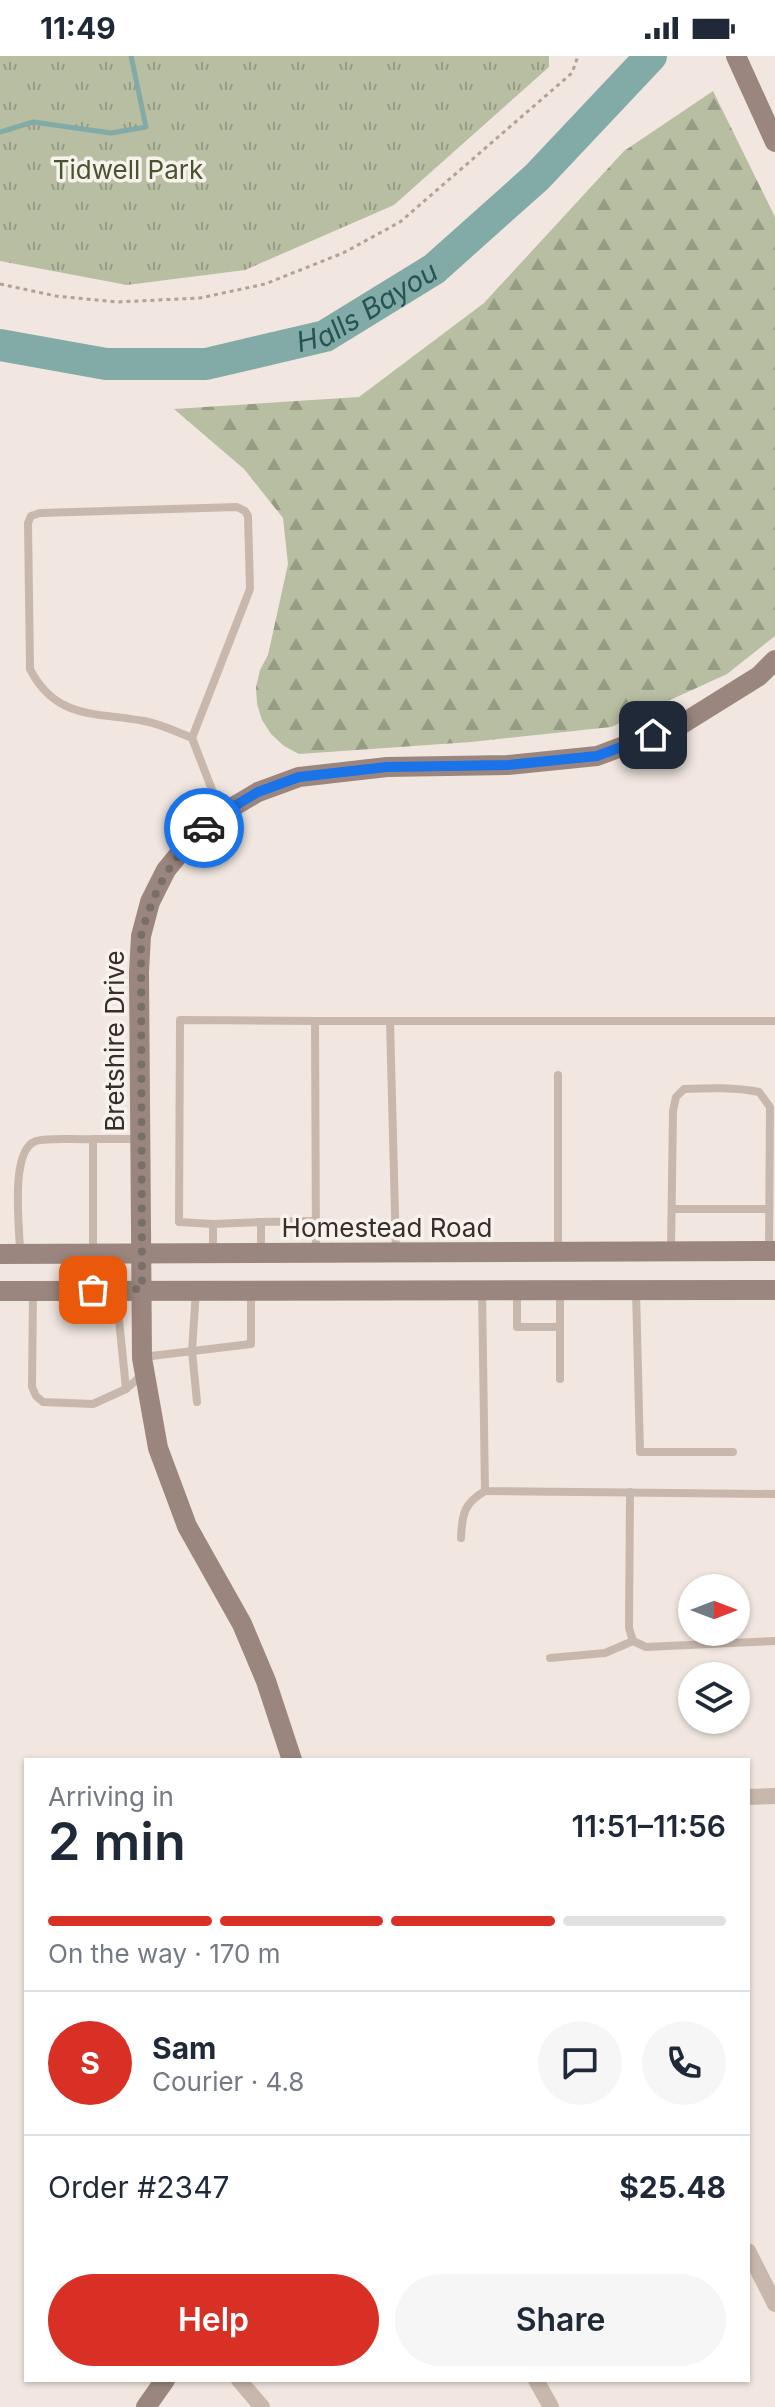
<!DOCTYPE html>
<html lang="en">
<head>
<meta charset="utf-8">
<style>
	:root { --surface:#fff; --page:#f6f6f7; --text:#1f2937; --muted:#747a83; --line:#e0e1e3; --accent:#d93025 }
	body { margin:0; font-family:Inter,sans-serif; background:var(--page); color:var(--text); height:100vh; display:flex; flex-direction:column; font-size:30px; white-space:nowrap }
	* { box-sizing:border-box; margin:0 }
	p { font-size:26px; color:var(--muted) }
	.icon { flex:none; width:44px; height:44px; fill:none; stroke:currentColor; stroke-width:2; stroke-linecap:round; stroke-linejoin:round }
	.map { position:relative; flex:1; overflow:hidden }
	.panel { position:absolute; left:24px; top:1702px; width:726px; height:624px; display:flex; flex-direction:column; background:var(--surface); border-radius:0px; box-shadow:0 2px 6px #0004 }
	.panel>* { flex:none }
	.needle { width:52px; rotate:90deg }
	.controls { position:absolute; left:678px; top:1518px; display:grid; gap:16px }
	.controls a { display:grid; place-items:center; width:72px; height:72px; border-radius:50%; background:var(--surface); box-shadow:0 2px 6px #0004; font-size:40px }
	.pin { position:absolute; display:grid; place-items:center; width:68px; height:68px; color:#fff; margin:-34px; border-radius:16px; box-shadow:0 4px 12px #0006 }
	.courier { position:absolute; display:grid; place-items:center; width:80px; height:80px; margin:-40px; border:6px solid #1a73e8; border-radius:50%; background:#fff; color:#222; box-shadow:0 2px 10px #0007 }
	.overview em { font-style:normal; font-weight:600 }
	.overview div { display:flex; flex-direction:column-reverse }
	.overview { display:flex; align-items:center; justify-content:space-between; height:136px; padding:0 24px }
	h1 { font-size:52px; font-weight:600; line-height:60px }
	.bar { display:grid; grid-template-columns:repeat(4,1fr); gap:12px 8px; align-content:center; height:96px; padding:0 24px }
	.bar i { height:10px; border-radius:6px; background:var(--line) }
	.bar .on { background:var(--accent) }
	.bar p { grid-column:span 4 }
	.line { display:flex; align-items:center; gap:20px; padding:0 24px; border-top:2px solid var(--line) }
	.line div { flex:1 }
	.round { display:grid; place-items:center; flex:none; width:84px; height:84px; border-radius:42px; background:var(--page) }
	.button { display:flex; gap:16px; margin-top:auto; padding:16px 24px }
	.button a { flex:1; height:92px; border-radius:48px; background:var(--accent); color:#fff; font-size:32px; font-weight:600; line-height:92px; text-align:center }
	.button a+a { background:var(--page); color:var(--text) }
	.status { display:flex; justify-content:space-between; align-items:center; height:56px; padding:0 40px; background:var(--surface); direction:ltr }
	.status svg { height:22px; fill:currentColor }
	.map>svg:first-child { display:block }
	.forest { fill:url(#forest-firs) }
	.park { fill:url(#park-tufts) }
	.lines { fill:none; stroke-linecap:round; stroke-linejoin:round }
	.stream { stroke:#82aba8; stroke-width:5 }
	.river { stroke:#82aba8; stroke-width:32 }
	.path { stroke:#b3a198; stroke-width:3; stroke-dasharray:4 4; stroke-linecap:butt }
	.lane { stroke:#c8b7ad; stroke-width:8 }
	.street { stroke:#c8b7ad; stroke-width:16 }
	.secondary { stroke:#9b867f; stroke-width:20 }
	.done { stroke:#786e6a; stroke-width:8; stroke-dasharray:0 14.4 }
	.route { stroke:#1a73e8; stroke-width:10 }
	.labels { text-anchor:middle; stroke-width:7; stroke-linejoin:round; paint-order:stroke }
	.park-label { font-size:26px; fill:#4a5331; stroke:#f8f2ec }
	.street-label { font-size:26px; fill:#372d2b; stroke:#f8f2ec }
	.water-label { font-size:28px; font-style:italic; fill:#255452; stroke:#f8f2ec }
</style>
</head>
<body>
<div class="status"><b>11:49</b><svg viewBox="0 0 49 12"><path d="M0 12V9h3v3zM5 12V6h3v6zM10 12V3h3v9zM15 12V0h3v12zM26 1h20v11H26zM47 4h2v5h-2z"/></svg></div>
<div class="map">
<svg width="775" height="2351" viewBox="0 0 775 2351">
	<defs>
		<pattern id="forest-firs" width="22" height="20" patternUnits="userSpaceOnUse" patternTransform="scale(2)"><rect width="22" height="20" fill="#b8bea2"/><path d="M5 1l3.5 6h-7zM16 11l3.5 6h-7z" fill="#969b84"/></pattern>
		<pattern id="park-tufts" width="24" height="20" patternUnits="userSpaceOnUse" patternTransform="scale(2)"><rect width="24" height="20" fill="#b8bea2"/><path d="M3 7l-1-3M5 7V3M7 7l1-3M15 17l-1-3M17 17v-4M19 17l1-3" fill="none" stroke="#969b84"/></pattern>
	</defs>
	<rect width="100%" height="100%" fill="#f1e7e0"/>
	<path class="forest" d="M713 35 775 161V580L727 618 611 671 471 686 299 698 284 690 271 678 262 664 257 648 256 631 260 614 268 599 288 508 283 462 244 413 174 353 359 341 484 247 624 95Z"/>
	<path class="park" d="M0 0H549V11L394 149 245 214 127 229 0 205Z"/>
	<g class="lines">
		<path class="stream" d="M0 76 33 66 111 77 146 71 131 0"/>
		<path class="river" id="s1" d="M0 289 106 308H206L325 280 434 213 537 121 651 0"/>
		<path class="path" d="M0 228 56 240 117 246 200 242 265 228 343 197 400 166 572 17 578 0"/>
		<g class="lane">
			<path d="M192 682 250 533 248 460 245 455 237 451 40 457 31 460 28 467 30 613C56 664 96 656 144 665 161 668 177 676 192 682L221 757"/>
			<path d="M672 1153H769"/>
			<path d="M213 1168 179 1166 180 964 315 965"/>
			<path d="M671 1195 673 1055 676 1041 684 1033C709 1032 735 1031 759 1036L770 1051 769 1194"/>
			<path d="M396 1196 390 965H775"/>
			<path d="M558 1196V1019"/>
			<path d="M20 1197C20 1173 9 1094 36 1085 50 1081 77 1084 93 1083"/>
			<path d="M93 1198V1083H140"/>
			<path d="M213 1198V1168L261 1166"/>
			<path d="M261 1198V1166L315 1165"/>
			<path d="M316 1198 315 965H390"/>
			<path d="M116 1234 126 1333"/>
			<path d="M196 1234 192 1295 197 1346"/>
			<path d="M482 1234 485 1435 775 1438"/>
			<path d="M33 1235 32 1331 36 1340 43 1346 93 1348 126 1333 142 1319"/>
			<path d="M517 1235V1271H560"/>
			<path d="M636 1235 640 1396H733"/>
			<path d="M143 1301 251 1288V1234"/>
			<path d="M560 1323V1235"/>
			<path d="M630 1436 629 1572 633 1585 646 1591 775 1585"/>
			<path d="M461 1482C462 1458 464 1447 485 1435"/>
			<path d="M550 1602 605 1597 633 1585"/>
		</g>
		<g class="street">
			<path d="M748 1741 775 1740"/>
			<path d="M748 2195 775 2248"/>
			<path d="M239 2324 262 2351"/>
			<path d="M536 2324 551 2351"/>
		</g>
		<g class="secondary">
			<path d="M736 0 775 86"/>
			<path d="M0 1198 775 1195"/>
			<path d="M0 1235 775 1234"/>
			<path d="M292 1704 266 1625 242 1568 187 1470 158 1392 142 1302 139 916 141 880 150 846 166 814 189 786 221 758 258 736 299 721 387 711 508 709 597 700 682 668 759 620 775 604"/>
			<path d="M146 2351 165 2324"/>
		</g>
	</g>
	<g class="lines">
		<path class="done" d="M93 1234 142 1233 141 880C153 836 170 803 204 772"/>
		<path class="route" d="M204 772 221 758 258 736 299 721 387 711 508 709 597 700 653 679"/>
	</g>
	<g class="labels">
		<g class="park-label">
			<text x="128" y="123">Tidwell Park</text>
		</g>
		<g class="street-label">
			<text transform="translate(115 985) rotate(-90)" y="9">Bretshire Drive</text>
			<text x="387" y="1181">Homestead Road</text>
		</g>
		<g class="water-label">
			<text dy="10" stroke="none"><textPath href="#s1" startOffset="380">Halls Bayou</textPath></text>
		</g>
	</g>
</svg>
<div class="controls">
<a><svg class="needle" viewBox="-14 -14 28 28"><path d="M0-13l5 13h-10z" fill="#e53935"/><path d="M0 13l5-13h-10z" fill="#747a83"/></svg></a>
<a><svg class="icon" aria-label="layers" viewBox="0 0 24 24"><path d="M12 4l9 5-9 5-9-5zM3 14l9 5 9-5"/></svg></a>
</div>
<div class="pin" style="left:93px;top:1234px;background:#ea580c"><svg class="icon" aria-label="bag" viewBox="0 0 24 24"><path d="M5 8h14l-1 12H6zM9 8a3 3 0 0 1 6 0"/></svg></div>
<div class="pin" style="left:653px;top:679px;background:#1f2937"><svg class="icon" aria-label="home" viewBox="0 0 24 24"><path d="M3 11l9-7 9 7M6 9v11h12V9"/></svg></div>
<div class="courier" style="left:204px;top:772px"><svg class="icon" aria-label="car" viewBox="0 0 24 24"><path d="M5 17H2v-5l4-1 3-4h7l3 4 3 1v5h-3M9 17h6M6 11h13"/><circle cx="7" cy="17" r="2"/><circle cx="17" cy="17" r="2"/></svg></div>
<section class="panel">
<div class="overview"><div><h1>2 min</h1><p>Arriving in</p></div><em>11:51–11:56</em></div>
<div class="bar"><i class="on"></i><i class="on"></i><i class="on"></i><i></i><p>On the way · 170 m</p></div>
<div class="line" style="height:144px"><b class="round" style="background:var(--accent);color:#fff">S</b><div><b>Sam</b><p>Courier · 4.8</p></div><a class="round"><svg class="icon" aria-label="chat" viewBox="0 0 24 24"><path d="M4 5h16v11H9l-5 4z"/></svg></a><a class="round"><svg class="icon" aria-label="phone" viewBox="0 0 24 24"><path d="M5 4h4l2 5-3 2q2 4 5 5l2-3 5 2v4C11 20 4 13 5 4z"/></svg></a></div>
<div class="line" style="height:104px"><div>Order #2347</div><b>$25.48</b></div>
<div class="button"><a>Help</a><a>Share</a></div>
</section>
</div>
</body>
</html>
